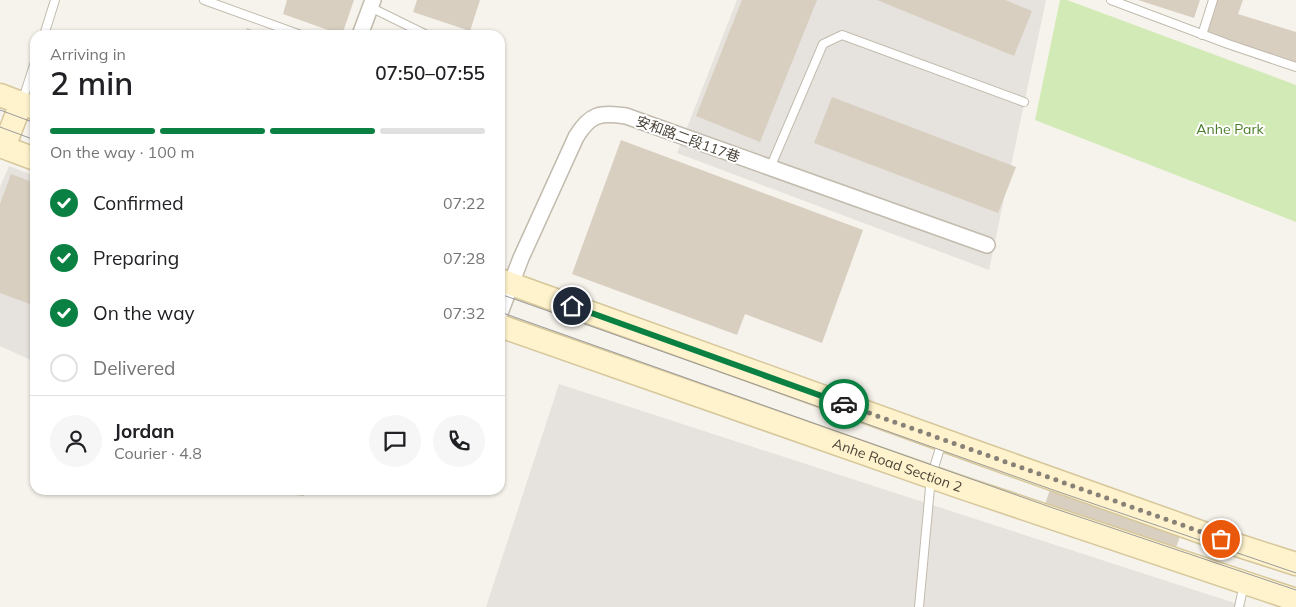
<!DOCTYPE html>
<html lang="en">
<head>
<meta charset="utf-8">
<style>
	:root { --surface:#fff; --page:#f6f6f6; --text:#202124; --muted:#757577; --line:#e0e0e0; --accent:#0b8043 }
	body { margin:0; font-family:Mulish,"Noto Sans TC",sans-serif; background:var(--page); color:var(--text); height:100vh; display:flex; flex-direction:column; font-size:19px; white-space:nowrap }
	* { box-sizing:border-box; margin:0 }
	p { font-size:16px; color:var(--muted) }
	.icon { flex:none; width:28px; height:28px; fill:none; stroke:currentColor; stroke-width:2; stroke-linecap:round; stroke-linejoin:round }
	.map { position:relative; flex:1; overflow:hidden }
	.sheet { position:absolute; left:30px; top:30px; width:475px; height:465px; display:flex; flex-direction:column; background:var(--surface); border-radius:15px; box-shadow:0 1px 4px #0004 }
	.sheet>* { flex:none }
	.pin { position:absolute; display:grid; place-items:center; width:42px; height:42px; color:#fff; margin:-21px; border:2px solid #fff; border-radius:50%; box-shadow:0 1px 5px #0007 }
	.courier { position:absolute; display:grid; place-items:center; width:50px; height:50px; margin:-25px; border:4px solid #0b8043; border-radius:50%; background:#fff; color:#222; box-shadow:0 1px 6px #0007 }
	.overview em { font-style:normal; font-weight:600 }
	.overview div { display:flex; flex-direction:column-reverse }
	.overview { display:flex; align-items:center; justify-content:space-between; height:85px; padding:0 20px }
	h1 { font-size:32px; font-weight:600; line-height:38px }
	.bar { display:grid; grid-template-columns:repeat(4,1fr); gap:8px 5px; align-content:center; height:60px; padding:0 20px }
	.bar i { height:6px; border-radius:4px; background:var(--line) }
	.bar .selected { background:var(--accent) }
	.bar p { grid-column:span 4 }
	.line { display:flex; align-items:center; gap:12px; padding:0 20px; border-top:1px solid var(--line) }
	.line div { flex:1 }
	.round { display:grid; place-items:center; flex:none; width:52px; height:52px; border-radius:26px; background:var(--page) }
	ol { padding:0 20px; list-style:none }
	li { display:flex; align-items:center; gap:15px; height:55px }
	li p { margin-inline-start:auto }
	li .icon { padding:5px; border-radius:50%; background:var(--accent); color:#fff; stroke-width:4 }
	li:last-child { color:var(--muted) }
	li i { width:28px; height:28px; border:2px solid var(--line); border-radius:50% }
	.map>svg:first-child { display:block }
	.industrial { fill:#e6e2dd }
	.green { fill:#d2eab5 }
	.building { fill:#d8cfc1 }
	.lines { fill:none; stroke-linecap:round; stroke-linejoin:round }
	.service-casing { stroke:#c2bbae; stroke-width:10 }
	.minor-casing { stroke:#c2bbae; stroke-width:18 }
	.secondary-casing { stroke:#d6c79b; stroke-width:25 }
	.service { stroke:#fff; stroke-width:8 }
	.minor { stroke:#fff; stroke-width:15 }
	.secondary { stroke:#fff3cd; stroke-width:22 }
	.tram { stroke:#9a9a9a; stroke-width:1 }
	.done { stroke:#878178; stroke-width:5; stroke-dasharray:0 9 }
	.route { stroke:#0b8043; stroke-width:6 }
	.labels { text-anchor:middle; stroke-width:4; stroke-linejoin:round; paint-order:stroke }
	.park-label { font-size:14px; fill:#4a7f2a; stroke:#fff }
	.street-label { font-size:14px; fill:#4b4439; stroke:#fff }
</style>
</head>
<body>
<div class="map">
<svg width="1296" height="607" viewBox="0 0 1296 607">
	<rect width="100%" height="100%" fill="#f6f3ec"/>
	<g class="industrial">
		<path d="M737 0H1046L989 270 677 153Z"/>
		<path d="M9 166 35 176V362L0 346V187Z"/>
		<path d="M559 384 1247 607H486Z"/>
	</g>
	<path class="green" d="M1060 0H1067L1296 85V222L1035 120Z"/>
	<g class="building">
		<path d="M287 0H354L342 35 283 14Z"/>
		<path d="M417 0H480L470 31 413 12Z"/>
		<path d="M742 0H817L760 142 696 116Z"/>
		<path d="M877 0H1005L1032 11 1014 56Z"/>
		<path d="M1138 0H1200L1194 18Z"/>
		<path d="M1215 0H1243L1238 14 1296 32V63L1204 34Z"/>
		<path d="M247 28 265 35H245Z"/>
		<path d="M832 97 1016 167 998 213 814 143Z"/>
		<path d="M621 140 863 230 822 343 745 314 737 335 572 274Z"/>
		<path d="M11 174 35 183V306L0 293V204Z"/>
		<path d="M1055 474 1186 520 1170 564 1040 520Z"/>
		<path d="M260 490H306L304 496 260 491Z"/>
	</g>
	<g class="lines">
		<g class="service-casing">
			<g id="service">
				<path d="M204 0 301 35"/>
				<path d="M1111 0 1228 44 1296 67"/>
				<path d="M370 7 427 35"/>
				<path d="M44 35 55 0"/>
				<path d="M1202 35 1213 0"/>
				<path d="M22 102 35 62"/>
				<path d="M770 168 823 44 842 35 1024 102"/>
				<path d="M919 607 931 477 942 442"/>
				<path d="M1239 607 1244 584"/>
			</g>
		</g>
		<g class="minor-casing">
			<g id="minor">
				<path d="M360 35 373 0"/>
				<path d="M500 313 521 258 576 137C590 114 600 112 626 116L987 245"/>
			</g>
		</g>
		<g class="secondary-casing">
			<g id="secondary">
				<path d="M0 95 34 108"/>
				<path d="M0 146 35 159"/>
				<path d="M4 147 21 103"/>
				<path d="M500 280 985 455 1240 546 1296 564"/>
				<path id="s1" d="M500 326 960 487 1296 600"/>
			</g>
		</g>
		<use href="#service" class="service"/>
		<use href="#minor" class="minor"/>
		<use href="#secondary" class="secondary"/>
		<g class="tram">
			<path d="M0 110 35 123"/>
			<path d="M0 127 35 140"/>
			<path d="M500 294 1059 492 1296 573"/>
			<path d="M500 312 1053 508 1296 590"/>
		</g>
	</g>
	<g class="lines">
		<path class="done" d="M844 404 1221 539"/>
		<path class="route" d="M572 306 844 404"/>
	</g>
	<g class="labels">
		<g class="park-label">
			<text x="1230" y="134">Anhe Park</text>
		</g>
		<g class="street-label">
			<text transform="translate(688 139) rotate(20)" y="5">安和路二段117巷</text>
			<text dy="5" stroke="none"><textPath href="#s1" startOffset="421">Anhe Road Section 2</textPath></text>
		</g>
	</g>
</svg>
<div class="pin" style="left:1221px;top:539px;background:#ea580c"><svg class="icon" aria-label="bag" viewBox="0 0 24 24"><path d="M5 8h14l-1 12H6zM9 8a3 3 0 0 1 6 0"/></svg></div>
<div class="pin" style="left:572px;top:306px;background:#1f2937"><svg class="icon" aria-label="home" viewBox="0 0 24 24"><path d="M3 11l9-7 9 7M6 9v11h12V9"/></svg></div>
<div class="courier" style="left:844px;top:404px"><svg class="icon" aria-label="car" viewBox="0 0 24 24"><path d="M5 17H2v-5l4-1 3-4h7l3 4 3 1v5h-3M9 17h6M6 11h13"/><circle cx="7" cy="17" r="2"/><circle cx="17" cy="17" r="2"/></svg></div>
<section class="sheet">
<div class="overview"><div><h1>2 min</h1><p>Arriving in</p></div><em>07:50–07:55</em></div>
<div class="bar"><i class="selected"></i><i class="selected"></i><i class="selected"></i><i></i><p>On the way · 100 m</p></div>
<ol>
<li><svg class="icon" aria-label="check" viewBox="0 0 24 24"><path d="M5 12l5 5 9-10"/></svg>Confirmed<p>07:22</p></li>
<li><svg class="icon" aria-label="check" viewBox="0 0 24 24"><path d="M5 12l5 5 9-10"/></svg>Preparing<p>07:28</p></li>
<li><svg class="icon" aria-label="check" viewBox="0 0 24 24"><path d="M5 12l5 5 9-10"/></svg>On the way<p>07:32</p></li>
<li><i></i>Delivered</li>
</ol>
<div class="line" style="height:90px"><a class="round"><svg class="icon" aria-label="person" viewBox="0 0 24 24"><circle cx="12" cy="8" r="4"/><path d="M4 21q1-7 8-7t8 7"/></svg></a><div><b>Jordan</b><p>Courier · 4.8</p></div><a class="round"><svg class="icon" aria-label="chat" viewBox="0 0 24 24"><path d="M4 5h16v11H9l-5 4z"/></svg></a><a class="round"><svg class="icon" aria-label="phone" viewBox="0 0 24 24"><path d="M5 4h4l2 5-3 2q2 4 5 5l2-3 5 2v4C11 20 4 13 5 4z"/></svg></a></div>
</section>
</div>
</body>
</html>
